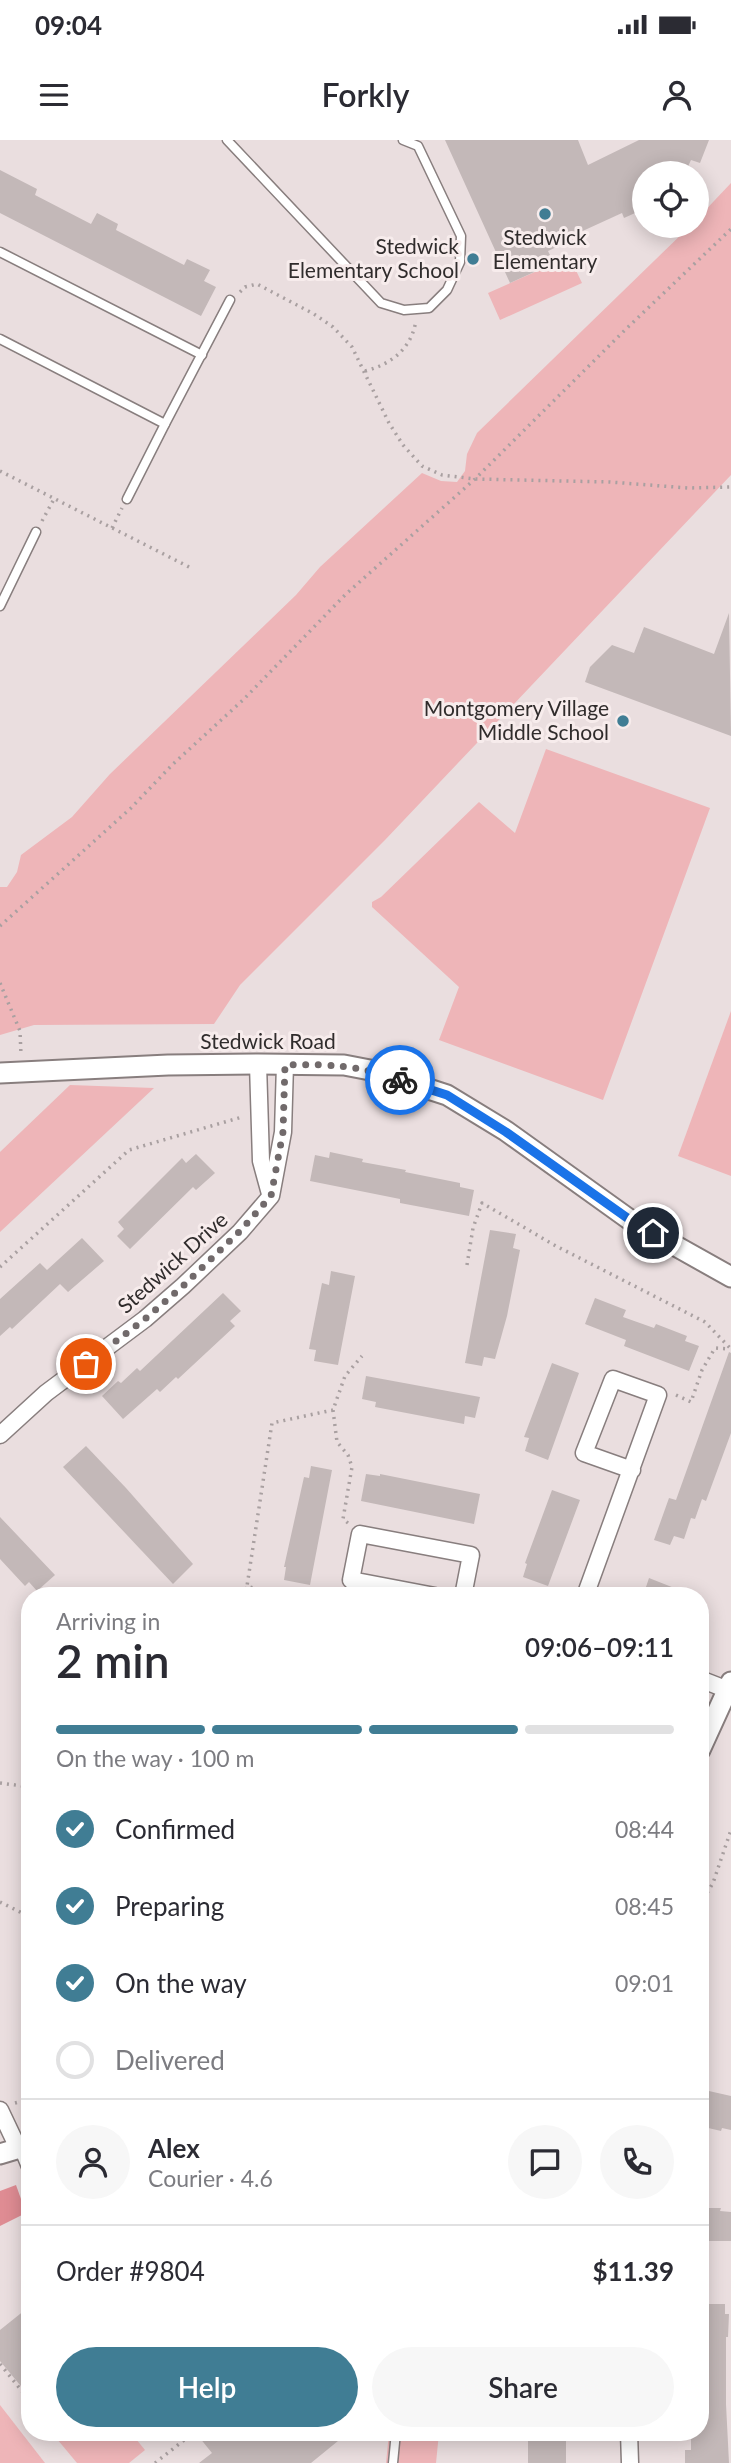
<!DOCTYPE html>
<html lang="en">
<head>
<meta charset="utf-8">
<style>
	:root { --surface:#fff; --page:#f7f7f7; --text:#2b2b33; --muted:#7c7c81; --line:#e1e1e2; --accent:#407d94 }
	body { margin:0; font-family:Lato,sans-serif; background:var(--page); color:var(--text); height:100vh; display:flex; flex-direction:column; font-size:26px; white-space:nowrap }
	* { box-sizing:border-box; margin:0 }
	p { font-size:23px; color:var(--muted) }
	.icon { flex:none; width:38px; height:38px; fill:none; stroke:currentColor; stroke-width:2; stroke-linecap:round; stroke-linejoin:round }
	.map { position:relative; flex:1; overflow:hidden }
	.side { position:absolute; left:21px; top:1447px; width:688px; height:854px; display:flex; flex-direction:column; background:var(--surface); border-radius:28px; box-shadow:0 4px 18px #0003 }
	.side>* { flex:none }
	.fabs { position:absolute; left:632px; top:21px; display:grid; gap:14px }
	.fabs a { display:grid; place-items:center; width:77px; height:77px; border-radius:50%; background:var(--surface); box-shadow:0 4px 18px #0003; font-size:35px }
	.pin { position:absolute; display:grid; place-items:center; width:60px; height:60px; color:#fff; margin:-30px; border:4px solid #fff; border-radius:50%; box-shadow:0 2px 7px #0007 }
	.courier { position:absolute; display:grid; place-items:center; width:70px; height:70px; margin:-35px; border:5px solid #1a73e8; border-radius:50%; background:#fff; color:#222; box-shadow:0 2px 9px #0007 }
	.summary em { font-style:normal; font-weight:600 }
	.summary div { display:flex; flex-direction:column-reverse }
	.summary { display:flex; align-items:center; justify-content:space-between; height:119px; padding:0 35px }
	h1 { font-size:46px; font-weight:600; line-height:52px }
	.bar { display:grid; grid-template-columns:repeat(4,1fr); gap:10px 7px; align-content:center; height:84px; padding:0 35px }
	.bar i { height:9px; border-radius:5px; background:var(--line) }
	.bar .current { background:var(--accent) }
	.bar p { grid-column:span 4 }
	.line { display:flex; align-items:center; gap:18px; padding:0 35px; border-top:2px solid var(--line) }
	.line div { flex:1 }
	.round { display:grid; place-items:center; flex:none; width:74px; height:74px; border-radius:37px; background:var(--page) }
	ol { padding:0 35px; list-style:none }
	li { display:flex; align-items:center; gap:21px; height:77px }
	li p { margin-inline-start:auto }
	li .icon { padding:7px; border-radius:50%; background:var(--accent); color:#fff; stroke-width:4 }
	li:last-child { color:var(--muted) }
	li i { width:38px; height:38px; border:4px solid var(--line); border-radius:50% }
	.primary-button { display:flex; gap:14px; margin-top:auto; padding:14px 35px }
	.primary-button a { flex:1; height:80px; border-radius:42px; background:var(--accent); color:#fff; font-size:28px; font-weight:600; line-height:80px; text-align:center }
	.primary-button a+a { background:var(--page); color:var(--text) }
	.status { display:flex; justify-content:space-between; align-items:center; height:49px; padding:0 35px; background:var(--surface); direction:ltr }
	.status svg { height:19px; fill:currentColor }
	header { display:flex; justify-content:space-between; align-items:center; height:91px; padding:0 35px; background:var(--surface); font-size:32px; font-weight:600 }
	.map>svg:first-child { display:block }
	.green { fill:#eeb5b8 }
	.forest { fill:#df8c93 }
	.building { fill:#c3b8b8 }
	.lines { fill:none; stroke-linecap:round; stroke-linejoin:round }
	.service-casing { stroke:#887e7e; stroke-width:11 }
	.minor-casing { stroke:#887e7e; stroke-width:19 }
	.tertiary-casing { stroke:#887e7e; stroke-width:23 }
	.path { stroke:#a9a0a1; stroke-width:3.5; stroke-dasharray:2 5; stroke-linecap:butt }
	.service { stroke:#fff; stroke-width:8 }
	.minor { stroke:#fff; stroke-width:16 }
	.tertiary { stroke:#fff; stroke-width:19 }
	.done { stroke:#716a6b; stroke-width:7; stroke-dasharray:0 12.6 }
	.route { stroke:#1a73e8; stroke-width:9 }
	.poi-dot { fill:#407d94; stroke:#f7ecec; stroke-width:2.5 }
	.labels { text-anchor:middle; stroke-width:6; stroke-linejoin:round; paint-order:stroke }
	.poi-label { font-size:21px; fill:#302c2c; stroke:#f7ecec; text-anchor:end }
	.street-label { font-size:21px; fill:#302c2c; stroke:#f7ecec }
</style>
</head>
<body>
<div class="status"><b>09:04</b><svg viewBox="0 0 49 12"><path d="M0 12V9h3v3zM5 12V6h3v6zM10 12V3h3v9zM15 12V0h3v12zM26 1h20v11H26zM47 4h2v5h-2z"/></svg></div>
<header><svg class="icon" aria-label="menu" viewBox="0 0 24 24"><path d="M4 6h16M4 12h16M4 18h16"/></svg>Forkly<svg class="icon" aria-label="person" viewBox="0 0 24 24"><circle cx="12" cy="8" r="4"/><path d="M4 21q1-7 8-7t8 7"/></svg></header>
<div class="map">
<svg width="731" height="2323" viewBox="0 0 731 2323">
	<rect width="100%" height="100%" fill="#eadedf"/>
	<g class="green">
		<path d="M731 43V335L385 700 240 845 214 884 34 885 0 895V747H7L17 732 21 715 72 677 110 634 296 455 320 427 422 333 441 341 457 342 465 331 467 314 477 293 690 86H696L697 79Z"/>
		<path d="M571 120 582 143 500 180 488 153 546 127 548 131Z"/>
		<path d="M546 609 710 668 603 960 439 900 459 847 372 767V762L381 757 479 662 515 693Z"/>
		<path d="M731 871V1036L678 1016Z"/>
		<path d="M70 945 154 948 0 1092V1012Z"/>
		<path d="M0 2265 45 2323H0Z"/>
		<path d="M52 2293H131L145 2310 129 2323H77Z"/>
		<path d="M389 2293H439L436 2323H386Z"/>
	</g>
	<path class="forest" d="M16 2045 26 2073 0 2086V2051Z"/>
	<g class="building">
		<path d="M445 0H578L588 25 639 0H709L700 23 691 20 685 33H644V69L624 78 622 73 563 100 565 103 548 111 554 123 510 143Z"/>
		<path d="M0 30 37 49 35 55 91 84 97 73 118 84 116 90 184 125 187 119 210 130 204 141 216 147 201 176 0 73Z"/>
		<path d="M729 473 731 596 585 542 590 527 612 505 634 513 644 487 714 514Z"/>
		<path d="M330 1012 363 1019 362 1022 406 1030 405 1032 460 1043V1047L474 1050 469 1076 400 1063V1059L310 1041 315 1015 329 1018Z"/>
		<path d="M196 1014 215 1033 196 1050 193 1047 130 1109 117 1096 124 1089 118 1082 182 1018 186 1023Z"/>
		<path d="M490 1090 516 1094 513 1108 520 1110 507 1176 495 1219 484 1217 482 1226 465 1223Z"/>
		<path d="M82 1098 104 1121 68 1152 60 1144 12 1189 10 1187 0 1196V1159L40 1123 47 1130Z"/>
		<path d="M331 1131 355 1136 338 1225 314 1221 316 1210 309 1209 322 1143 329 1145Z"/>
		<path d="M223 1153 241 1171 230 1181 235 1186 178 1239 176 1237 160 1252 157 1249 123 1279 102 1256 118 1241 121 1243 137 1228 140 1231Z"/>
		<path d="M595 1158 626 1170 623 1177 654 1188 656 1184 687 1196 685 1201 699 1206 689 1231 624 1206 626 1200 585 1184Z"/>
		<path d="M729 1212 731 1213V1293L706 1361 702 1359 695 1379 691 1378 684 1399 674 1396 670 1405 654 1400 669 1358 676 1360Z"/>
		<path d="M552 1223 579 1233 548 1320 525 1311 529 1298 524 1297Z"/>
		<path d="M366 1236 480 1257 475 1278 465 1276 464 1284 375 1267 376 1262 362 1259Z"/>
		<path d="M86 1306 126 1348 193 1424 173 1444 63 1327Z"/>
		<path d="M311 1326 332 1330 310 1445 284 1440 286 1427H284L304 1337 309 1338Z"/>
		<path d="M366 1334 380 1336V1334L480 1354 474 1384 361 1361Z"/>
		<path d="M552 1350 580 1360 548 1446 523 1437 527 1424 525 1423Z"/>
		<path d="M0 1377 55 1435 37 1451 29 1442 25 1446 0 1419Z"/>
		<path d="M649 1438 692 1455V1456H643Z"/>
		<path d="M700 1949 731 1956V1990L722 1988 721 1991 700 1986Z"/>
		<path d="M700 2068H721L720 2071 731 2072V2101H700Z"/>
		<path d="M700 2164H725V2174H729L728 2197H726V2264L729 2323H685V2310H691V2292H700Z"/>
		<path d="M30 2166V2257L0 2221V2190Z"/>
		<path d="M195 2292H349L311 2323H199L212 2313Z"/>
		<path d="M535 2292H566V2323H528V2299H535Z"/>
	</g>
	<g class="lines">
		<g class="service-casing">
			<g id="service">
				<path d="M227 0 381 163 404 170 429 168 447 150 460 122 461 96 418 6 403 0"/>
				<path d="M0 112 202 215"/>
				<path d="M0 199 165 284 230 160"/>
				<path d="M127 359 165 284"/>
				<path d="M0 466 36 392"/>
				<path d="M18 2008 30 2037"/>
				<path d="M393 2323 396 2292"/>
			</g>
		</g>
		<g class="minor-casing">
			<g id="minor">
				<path d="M258 924 261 1021 270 1054"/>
				<path d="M0 1295 46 1253 145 1179 183 1146 240 1092 271 1056 283 992 285 924"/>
				<path d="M435 1456 351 1440 360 1394 471 1415 463 1456"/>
				<path d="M585 1456 658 1255 613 1239 584 1313 632 1330"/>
				<path d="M700 1539 728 1550"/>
				<path d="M0 1970 18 2008"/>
				<path d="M629 2292 630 2323"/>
			</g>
		</g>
		<g class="tertiary-casing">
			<g id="tertiary">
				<path d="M0 933 168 925 258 924 344 925 370 930 447 955 506 991 633 1082 731 1137"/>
				<path d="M700 1610 731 1542"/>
				<path d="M0 2014 30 2005"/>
			</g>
		</g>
		<g class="path">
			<path d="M240 152 245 147 257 144 314 174 333 187 352 207 389 283 403 305 422 326 442 335 475 339 610 342 688 348 731 347"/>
			<path d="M365 231C392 224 412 208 416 180"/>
			<path d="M0 331 193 429"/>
			<path d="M42 381 54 359"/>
			<path d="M112 388 122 368"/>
			<path d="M0 786 131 668 172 625 243 560 346 454 475 339 626 189 731 89"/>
			<path d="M0 843 20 891 21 915"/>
			<path d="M467 1125 473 1088 482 1063 556 1106 705 1182 731 1209"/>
			<path d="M0 1127 129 1010 242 977"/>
			<path d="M676 1255 691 1262 702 1230 715 1208 729 1209"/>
			<path d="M348 1383 343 1379 352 1327 348 1315 337 1302 333 1270 345 1236 362 1216"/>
			<path d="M246 1456 247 1446"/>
			<path d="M279 1456 247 1446 272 1283 333 1270"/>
			<path d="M0 1643 30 1647"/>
			<path d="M0 1762 30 1777"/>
			<path d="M700 1765 713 1743 731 1690"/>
			<path d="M15 1963 30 1959"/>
			<path d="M0 2224 30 2261"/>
			<path d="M155 2323 188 2297 185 2292"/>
		</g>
		<use href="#service" class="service"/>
		<use href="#minor" class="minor"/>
		<use href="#tertiary" class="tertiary"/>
	</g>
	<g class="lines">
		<path class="done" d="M86 1224 145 1179 183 1146 240 1091 271 1056 283 992 285 925C331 924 356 925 400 940"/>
		<path class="route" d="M400 940 447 955 506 992 633 1082 653 1093"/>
	</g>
	<g class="poi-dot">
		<circle cx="545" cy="74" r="7"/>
		<circle cx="473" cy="119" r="7"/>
		<circle cx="623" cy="581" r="7"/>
	</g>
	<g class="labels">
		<g class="poi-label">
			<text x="545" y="105" text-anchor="middle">Stedwick<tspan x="545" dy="24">Elementary</tspan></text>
			<text x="459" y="114">Stedwick<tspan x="459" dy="24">Elementary School</tspan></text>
			<text x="609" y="576">Montgomery Village<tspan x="609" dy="24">Middle School</tspan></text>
		</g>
		<g class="street-label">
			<text x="268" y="909">Stedwick Road</text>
			<text transform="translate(173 1123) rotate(-42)" y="7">Stedwick Drive</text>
		</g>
	</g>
</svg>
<div class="fabs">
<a><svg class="icon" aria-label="locate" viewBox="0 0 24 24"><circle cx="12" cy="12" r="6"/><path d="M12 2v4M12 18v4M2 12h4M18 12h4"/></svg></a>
</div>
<div class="pin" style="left:86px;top:1224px;background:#ea580c"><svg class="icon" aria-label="bag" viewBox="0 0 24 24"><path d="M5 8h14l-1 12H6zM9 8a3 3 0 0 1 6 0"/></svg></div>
<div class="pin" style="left:653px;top:1093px;background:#1f2937"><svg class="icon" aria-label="home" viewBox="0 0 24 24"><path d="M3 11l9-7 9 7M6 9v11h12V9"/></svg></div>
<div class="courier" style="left:400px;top:940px"><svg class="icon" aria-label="bike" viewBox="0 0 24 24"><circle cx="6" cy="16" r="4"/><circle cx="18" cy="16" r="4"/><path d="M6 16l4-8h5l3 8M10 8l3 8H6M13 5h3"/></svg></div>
<section class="side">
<div class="summary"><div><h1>2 min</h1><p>Arriving in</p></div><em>09:06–09:11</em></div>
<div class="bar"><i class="current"></i><i class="current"></i><i class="current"></i><i></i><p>On the way · 100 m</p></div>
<ol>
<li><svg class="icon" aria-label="check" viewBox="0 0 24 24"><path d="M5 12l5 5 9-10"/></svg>Confirmed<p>08:44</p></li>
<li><svg class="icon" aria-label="check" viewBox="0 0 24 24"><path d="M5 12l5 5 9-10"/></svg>Preparing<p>08:45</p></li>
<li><svg class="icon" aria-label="check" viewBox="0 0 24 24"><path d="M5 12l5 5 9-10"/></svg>On the way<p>09:01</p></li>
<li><i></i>Delivered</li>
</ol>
<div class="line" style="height:126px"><a class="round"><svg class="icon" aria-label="person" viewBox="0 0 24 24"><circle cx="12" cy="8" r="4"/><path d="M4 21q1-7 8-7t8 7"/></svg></a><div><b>Alex</b><p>Courier · 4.6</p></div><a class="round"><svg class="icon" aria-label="chat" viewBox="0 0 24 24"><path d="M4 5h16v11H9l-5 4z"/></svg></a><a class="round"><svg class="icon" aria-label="phone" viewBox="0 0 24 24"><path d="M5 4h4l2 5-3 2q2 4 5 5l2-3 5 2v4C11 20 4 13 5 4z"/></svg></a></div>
<div class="line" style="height:91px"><div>Order #9804</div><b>$11.39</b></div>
<div class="primary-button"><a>Help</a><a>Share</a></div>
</section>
</div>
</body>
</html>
